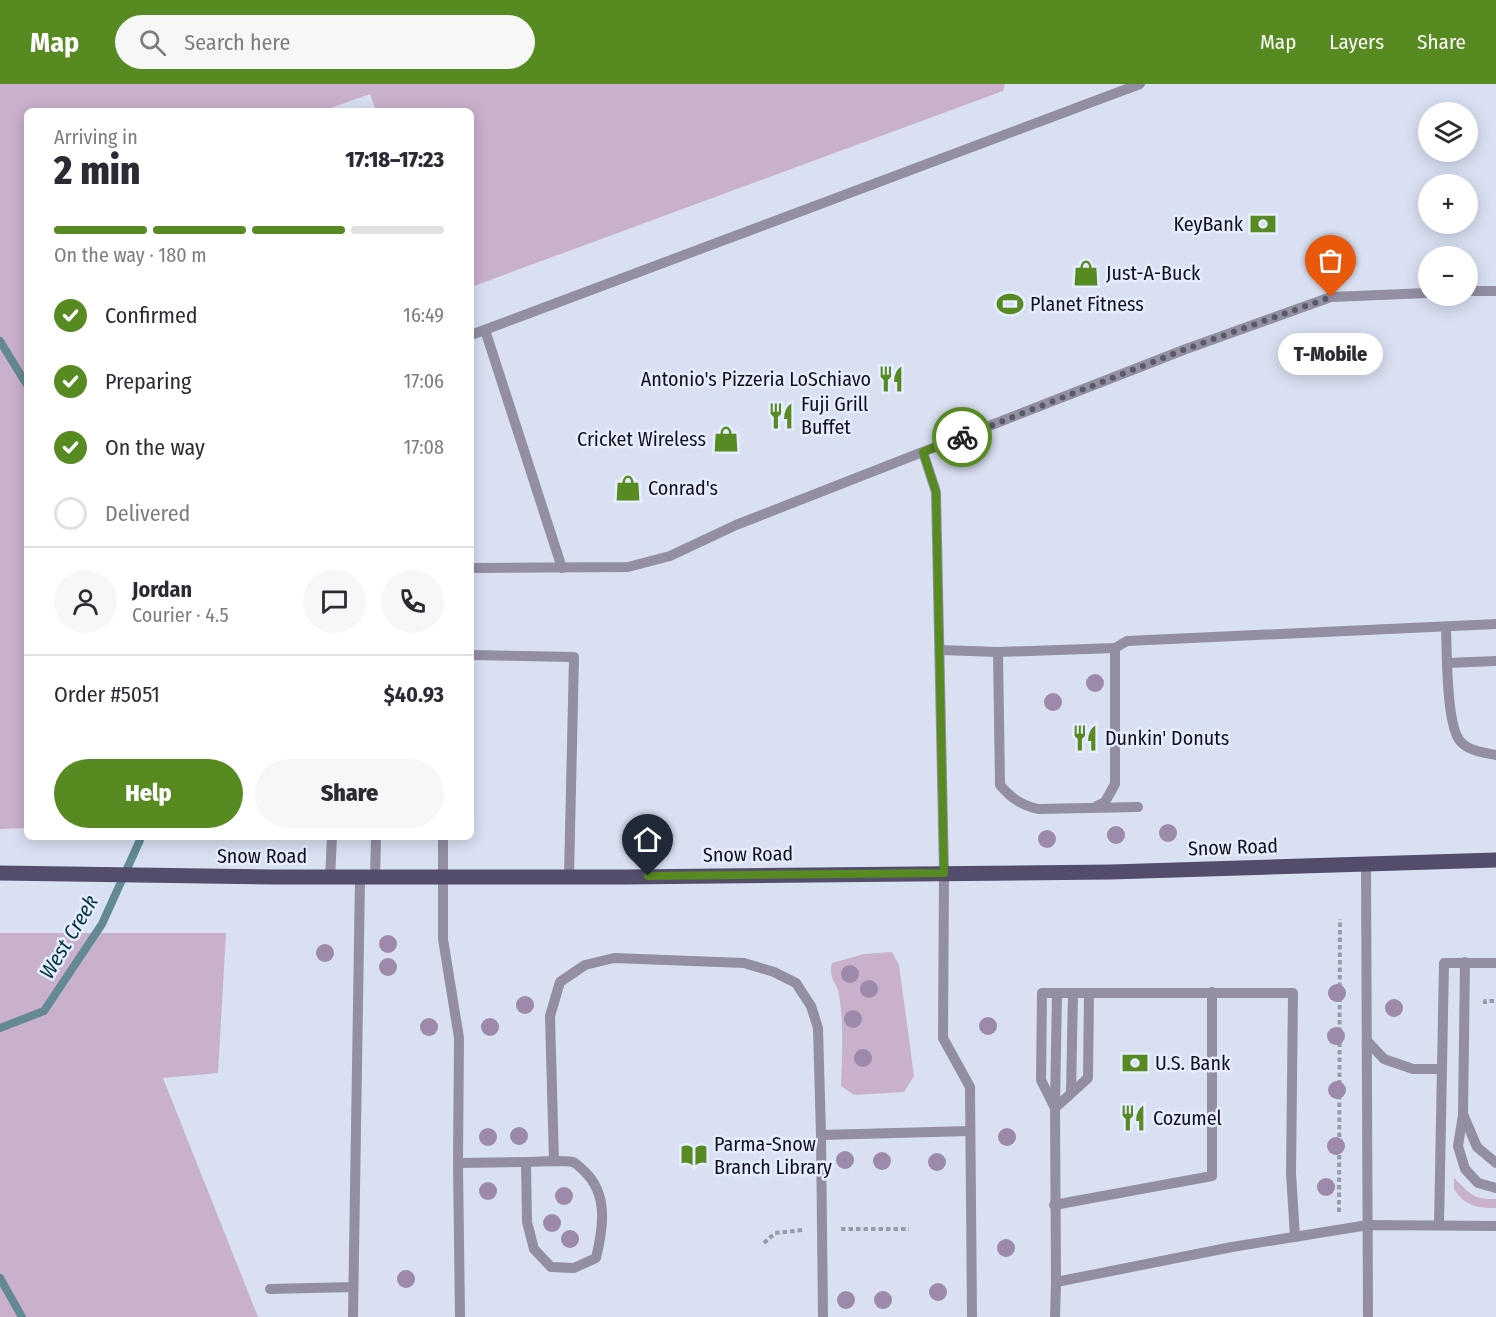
<!DOCTYPE html>
<html lang="en">
<head>
<meta charset="utf-8">
<style>
	:root { --surface:#fff; --page:#f7f7f7; --text:#2b2b33; --muted:#7c7c81; --line:#e1e1e2; --accent:#578a20 }
	body { margin:0; font-family:"Fira Sans Condensed",sans-serif; background:var(--page); color:var(--text); height:100vh; display:flex; flex-direction:column; font-size:22px; white-space:nowrap }
	* { box-sizing:border-box; margin:0 }
	p { font-size:20px; color:var(--muted) }
	.icon { flex:none; width:33px; height:33px; fill:none; stroke:currentColor; stroke-width:2; stroke-linecap:round; stroke-linejoin:round }
	.map { position:relative; flex:1; overflow:hidden }
	.drawer { position:absolute; left:24px; top:24px; width:450px; height:732px; display:flex; flex-direction:column; background:var(--surface); border-radius:9px; box-shadow:0 3px 15px #0003 }
	.drawer>* { flex:none }
	.tools { position:absolute; left:1418px; top:18px; display:grid; gap:12px }
	.tools a { display:grid; place-items:center; width:60px; height:60px; border-radius:50%; background:var(--surface); box-shadow:0 3px 15px #0003; font-size:30px }
	.pin { position:absolute; display:grid; place-items:center; width:51px; height:51px; color:#fff; margin:-62px -26px; border-radius:50% 50% 50% 0; rotate:-45deg; box-shadow:0 0 6px #0007 }
	.pin .icon { rotate:45deg }
	.courier { position:absolute; display:grid; place-items:center; width:60px; height:60px; margin:-30px; border:4px solid #578a20; border-radius:50%; background:#fff; color:#222; box-shadow:0 2px 8px #0007 }
	.bubble { position:absolute; height:42px; border-radius:21px; background:var(--surface); box-shadow:0 3px 15px #0003; font-size:20px; font-weight:800; line-height:42px; text-align:center }
	.headline em { font-style:normal; font-weight:800 }
	.headline div { display:flex; flex-direction:column-reverse }
	.headline { display:flex; align-items:center; justify-content:space-between; height:102px; padding:0 30px }
	h1 { font-size:39px; font-weight:800; line-height:45px }
	.bar { display:grid; grid-template-columns:repeat(4,1fr); gap:9px 6px; align-content:center; height:72px; padding:0 30px }
	.bar i { height:8px; border-radius:4px; background:var(--line) }
	.bar .active { background:var(--accent) }
	.bar p { grid-column:span 4 }
	.line { display:flex; align-items:center; gap:15px; padding:0 30px; border-top:2px solid var(--line) }
	.line div { flex:1 }
	.round { display:grid; place-items:center; flex:none; width:63px; height:63px; border-radius:32px; background:var(--page) }
	ol { padding:0 30px; list-style:none }
	li { display:flex; align-items:center; gap:18px; height:66px }
	li p { margin-inline-start:auto }
	li .icon { padding:6px; border-radius:50%; background:var(--accent); color:#fff; stroke-width:4 }
	li:last-child { color:var(--muted) }
	li i { width:33px; height:33px; border:3px solid var(--line); border-radius:50% }
	.cta { display:flex; gap:12px; margin-top:auto; padding:12px 30px }
	.cta a { flex:1; height:69px; border-radius:36px; background:var(--accent); color:#fff; font-size:24px; font-weight:800; line-height:69px; text-align:center }
	.cta a+a { background:var(--page); color:var(--text) }
	header { display:flex; align-items:center; gap:36px; box-sizing:border-box; height:84px; padding:0 30px; background:var(--accent); color:#fff }
	header strong { font-size:28px }
	nav { display:flex; gap:33px; margin-inline-start:auto; font-size:21px }
	.search { width:420px; height:54px; background:var(--page); display:flex; align-items:center; gap:15px; box-sizing:border-box; padding:0 21px; border-radius:33px; color:var(--muted); font-size:22px }
	.map>svg:first-child { display:block }
	.green { fill:#c9b0cb }
	.lines { fill:none; stroke-linecap:round; stroke-linejoin:round }
	.stream { stroke:#628994; stroke-width:8 }
	.path { stroke:#979caa; stroke-width:4; stroke-dasharray:4.5 3; stroke-linecap:butt }
	.service { stroke:#938ea1; stroke-width:10 }
	.primary { stroke:#544c6b; stroke-width:15 }
	.tree { fill:#9d89aa }
	.done { stroke:#575b65; stroke-width:6; stroke-dasharray:0 10.8 }
	.route { stroke:#578a20; stroke-width:8 }
	.labels { text-anchor:middle; stroke-width:5; stroke-linejoin:round; paint-order:stroke }
	.poi-label { font-size:20px; fill:#111319; stroke:#e6edff; text-anchor:start }
	.street-label { font-size:20px; fill:#111319; stroke:#e6edff }
	.water-label { font-size:21px; font-style:italic; fill:#00343e; stroke:#e6edff }
</style>
</head>
<body>
<header>
<strong>Map</strong>
<div class="search"><svg class="icon" aria-label="search" viewBox="0 0 24 24"><circle cx="10" cy="10" r="6"/><path d="M15 15l6 6"/></svg>Search here</div>
<nav><a>Map</a><a>Layers</a><a>Share</a></nav>
</header>
<div class="map">
<svg width="1496" height="1233" viewBox="0 0 1496 1233">
	<rect width="100%" height="100%" fill="#d9e0f2"/>
	<g class="green">
		<path d="M0 0H1005L1003 7 471 203V27H376L370 10 322 27H27V744L0 745Z"/>
		<path d="M0 849H226L218 989 163 994 258 1233H0Z"/>
		<path d="M892 868 899 881 914 992 904 1008 854 1011 841 1002C842 972 844 940 839 911 837 897 828 896 832 879L864 870Z"/>
		<path d="M1454 1094C1469 1108 1472 1116 1496 1115V1124C1477 1124 1465 1122 1454 1105Z"/>
	</g>
	<g class="lines">
		<g class="stream">
			<path d="M0 257 27 301"/>
			<path d="M0 944 44 927 102 840 140 756 139 753"/>
			<path d="M0 1194 22 1233"/>
		</g>
		<g class="path">
			<path d="M1485 920V917H1496"/>
			<path d="M1339 1128 1340 835"/>
			<path d="M841 1145H909"/>
			<path d="M764 1159 775 1149 803 1146"/>
		</g>
		<g class="service">
			<path d="M1467 207H1496"/>
			<path d="M485 246 562 484"/>
			<path d="M471 251 1140 0"/>
			<path d="M923 368 936 408 944 789 943 954 970 1003 972 1233"/>
			<path d="M471 484 628 483 670 472 736 441 1186 265 1331 213 1428 209"/>
			<path d="M1446 543C1447 566 1446 644 1461 658 1469 667 1485 669 1496 671"/>
			<path d="M940 566 998 568 1115 564 1127 557 1496 540"/>
			<path d="M998 568 1000 701C1011 714 1021 721 1038 725L1138 723"/>
			<path d="M471 571 574 573 569 792"/>
			<path d="M1448 579 1496 577"/>
			<path d="M1097 722 1105 718 1115 700V564"/>
			<path d="M443 753V855L459 954 458 1079 526 1078"/>
			<path d="M1366 779 1368 1233"/>
			<path d="M330 794 332 753"/>
			<path d="M375 794 376 753"/>
			<path d="M1465 878 1463 1030 1477 1063 1496 1079"/>
			<path d="M1368 958 1384 975 1413 985H1442"/>
			<path d="M1071 1009 1073 909"/>
			<path d="M1055 1023 1057 909"/>
			<path d="M1055 1024 1088 994 1089 909"/>
			<path d="M1463 1031 1458 1062 1465 1085 1478 1099 1496 1104"/>
			<path d="M821 1051 823 1233"/>
			<path d="M554 1077 550 932 560 898 585 881 614 874 744 879 774 888 796 899 811 922 818 944 821 1051 970 1047"/>
			<path d="M554 1077C560 1077 567 1077 573 1078 577 1080 581 1084 584 1087 609 1110 603 1145 596 1174L574 1184 551 1183 534 1165 527 1138 526 1078Z"/>
			<path d="M458 1079 460 1233"/>
			<path d="M1054 1121 1212 1092V908"/>
			<path d="M1439 1141 1444 879H1496"/>
			<path d="M1056 1198 1055 1024 1041 996 1042 909H1293L1291 1089 1295 1153"/>
			<path d="M270 1205 353 1203"/>
			<path d="M353 1233 360 794"/>
			<path d="M1055 1233 1056 1198 1232 1163 1368 1141 1496 1142"/>
		</g>
		<path class="primary" d="M0 789 273 793H626L1111 788 1496 776"/>
	</g>
	<g class="tree">
		<circle cx="1095" cy="599" r="9"/>
		<circle cx="1053" cy="618" r="9"/>
		<circle cx="1168" cy="749" r="9"/>
		<circle cx="1116" cy="751" r="9"/>
		<circle cx="1047" cy="755" r="9"/>
		<circle cx="388" cy="860" r="9"/>
		<circle cx="325" cy="869" r="9"/>
		<circle cx="388" cy="883" r="9"/>
		<circle cx="850" cy="890" r="9"/>
		<circle cx="869" cy="905" r="9"/>
		<circle cx="1337" cy="909" r="9"/>
		<circle cx="525" cy="921" r="9"/>
		<circle cx="1394" cy="924" r="9"/>
		<circle cx="853" cy="935" r="9"/>
		<circle cx="988" cy="942" r="9"/>
		<circle cx="429" cy="943" r="9"/>
		<circle cx="490" cy="943" r="9"/>
		<circle cx="1336" cy="952" r="9"/>
		<circle cx="863" cy="974" r="9"/>
		<circle cx="1337" cy="1006" r="9"/>
		<circle cx="519" cy="1052" r="9"/>
		<circle cx="488" cy="1053" r="9"/>
		<circle cx="1007" cy="1053" r="9"/>
		<circle cx="1336" cy="1062" r="9"/>
		<circle cx="845" cy="1076" r="9"/>
		<circle cx="882" cy="1077" r="9"/>
		<circle cx="937" cy="1078" r="9"/>
		<circle cx="1326" cy="1103" r="9"/>
		<circle cx="488" cy="1107" r="9"/>
		<circle cx="564" cy="1112" r="9"/>
		<circle cx="552" cy="1139" r="9"/>
		<circle cx="570" cy="1155" r="9"/>
		<circle cx="1006" cy="1164" r="9"/>
		<circle cx="406" cy="1195" r="9"/>
		<circle cx="938" cy="1208" r="9"/>
		<circle cx="846" cy="1216" r="9"/>
		<circle cx="883" cy="1216" r="9"/>
	</g>
	<g class="lines">
		<path class="done" d="M962 353 1186 265 1331 213"/>
		<path class="route" d="M648 792 944 789 936 408 923 368 962 353"/>
	</g>
	<defs>
		<g id="bank-bare" transform="scale(2.07)"><path d="M-6-4H6V4H-6ZM0-2.3a2.3 2.3 0 1 0 0 4.6a2.3 2.3 0 1 0 0-4.6Z" fill="#578a20" stroke="#e6edff" stroke-width="2.5" paint-order="stroke"/></g>
		<g id="shop-bare" transform="scale(2.07)"><path d="M-5-2.5h2.3a2.7 3.5 0 0 1 5.4 0H5L5.5 6h-11ZM-1.5-2.5h3a1.5 2.3 0 0 0-3 0Z" fill="#578a20" stroke="#e6edff" stroke-width="2.5" paint-order="stroke"/></g>
		<g id="stadium-bare" transform="scale(2.07)"><path d="M0-5a6.5 5 0 1 0 0 10a6.5 5 0 1 0 0-10ZM-3.5-1.8h7v3.6h-7Z" fill="#578a20" stroke="#e6edff" stroke-width="2.5" paint-order="stroke"/></g>
		<g id="restaurant-bare" transform="scale(2.07)"><path d="M-5-6h1v4h1v-4h1v4h1v-4h1v5L-1.5 .5V6h-2V.5L-5-1ZM5-6V6H3V1.5H1.5Q1.5-4 5-6Z" fill="#578a20" stroke="#e6edff" stroke-width="2.5" paint-order="stroke"/></g>
		<g id="library-bare" transform="scale(2.07)"><path d="M-6-4Q-3-5.5-.7-3.5V5Q-3 3-6 4ZM6-4Q3-5.5 .7-3.5V5Q3 3 6 4Z" fill="#578a20" stroke="#e6edff" stroke-width="2.5" paint-order="stroke"/></g>
	</defs>
	<g fill-rule="evenodd">
		<use href="#bank-bare" x="1263" y="140"/>
		<use href="#shop-bare" x="1086" y="189"/>
		<use href="#stadium-bare" x="1010" y="220"/>
		<use href="#restaurant-bare" x="891" y="295"/>
		<use href="#restaurant-bare" x="781" y="332"/>
		<use href="#shop-bare" x="726" y="355"/>
		<use href="#shop-bare" x="628" y="404"/>
		<use href="#restaurant-bare" x="1085" y="654"/>
		<use href="#bank-bare" x="1135" y="979"/>
		<use href="#restaurant-bare" x="1133" y="1034"/>
		<use href="#library-bare" x="694" y="1071"/>
	</g>
	<g class="labels">
		<g class="poi-label">
			<text x="1243" y="147" text-anchor="end">KeyBank</text>
			<text x="1106" y="196">Just-A-Buck</text>
			<text x="1030" y="227">Planet Fitness</text>
			<text x="871" y="302" text-anchor="end">Antonio's Pizzeria LoSchiavo</text>
			<text x="801" y="327">Fuji Grill<tspan x="801" dy="23">Buffet</tspan></text>
			<text x="706" y="362" text-anchor="end">Cricket Wireless</text>
			<text x="648" y="411">Conrad's</text>
			<text x="1105" y="661">Dunkin' Donuts</text>
			<text x="1155" y="986">U.S. Bank</text>
			<text x="1153" y="1041">Cozumel</text>
			<text x="714" y="1067">Parma-Snow<tspan x="714" dy="23">Branch Library</tspan></text>
		</g>
		<g class="street-label">
			<text transform="translate(1233 763) rotate(-2)" y="7">Snow Road</text>
			<text transform="translate(748 770) rotate(-1)" y="7">Snow Road</text>
			<text x="262" y="779">Snow Road</text>
		</g>
		<g class="water-label">
			<text transform="translate(69 853) rotate(-59)" y="7">West Creek</text>
		</g>
	</g>
</svg>
<div class="tools">
<a><svg class="icon" aria-label="layers" viewBox="0 0 24 24"><path d="M12 4l9 5-9 5-9-5zM3 14l9 5 9-5"/></svg></a>
<a>+</a>
<a>−</a>
</div>
<div class="pin" style="left:1331px;top:213px;background:#ea580c"><svg class="icon" aria-label="bag" viewBox="0 0 24 24"><path d="M5 8h14l-1 12H6zM9 8a3 3 0 0 1 6 0"/></svg></div>
<div class="pin" style="left:648px;top:792px;background:#1f2937"><svg class="icon" aria-label="home" viewBox="0 0 24 24"><path d="M3 11l9-7 9 7M6 9v11h12V9"/></svg></div>
<div class="courier" style="left:962px;top:353px"><svg class="icon" aria-label="bike" viewBox="0 0 24 24"><circle cx="6" cy="16" r="4"/><circle cx="18" cy="16" r="4"/><path d="M6 16l4-8h5l3 8M10 8l3 8H6M13 5h3"/></svg></div>
<div class="bubble" style="left:1278px;top:249px;width:105px">T-Mobile</div>
<section class="drawer">
<div class="headline"><div><h1>2 min</h1><p>Arriving in</p></div><em>17:18–17:23</em></div>
<div class="bar"><i class="active"></i><i class="active"></i><i class="active"></i><i></i><p>On the way · 180 m</p></div>
<ol>
<li><svg class="icon" aria-label="check" viewBox="0 0 24 24"><path d="M5 12l5 5 9-10"/></svg>Confirmed<p>16:49</p></li>
<li><svg class="icon" aria-label="check" viewBox="0 0 24 24"><path d="M5 12l5 5 9-10"/></svg>Preparing<p>17:06</p></li>
<li><svg class="icon" aria-label="check" viewBox="0 0 24 24"><path d="M5 12l5 5 9-10"/></svg>On the way<p>17:08</p></li>
<li><i></i>Delivered</li>
</ol>
<div class="line" style="height:108px"><a class="round"><svg class="icon" aria-label="person" viewBox="0 0 24 24"><circle cx="12" cy="8" r="4"/><path d="M4 21q1-7 8-7t8 7"/></svg></a><div><b>Jordan</b><p>Courier · 4.5</p></div><a class="round"><svg class="icon" aria-label="chat" viewBox="0 0 24 24"><path d="M4 5h16v11H9l-5 4z"/></svg></a><a class="round"><svg class="icon" aria-label="phone" viewBox="0 0 24 24"><path d="M5 4h4l2 5-3 2q2 4 5 5l2-3 5 2v4C11 20 4 13 5 4z"/></svg></a></div>
<div class="line" style="height:78px"><div>Order #5051</div><b>$40.93</b></div>
<div class="cta"><a>Help</a><a>Share</a></div>
</section>
</div>
</body>
</html>
